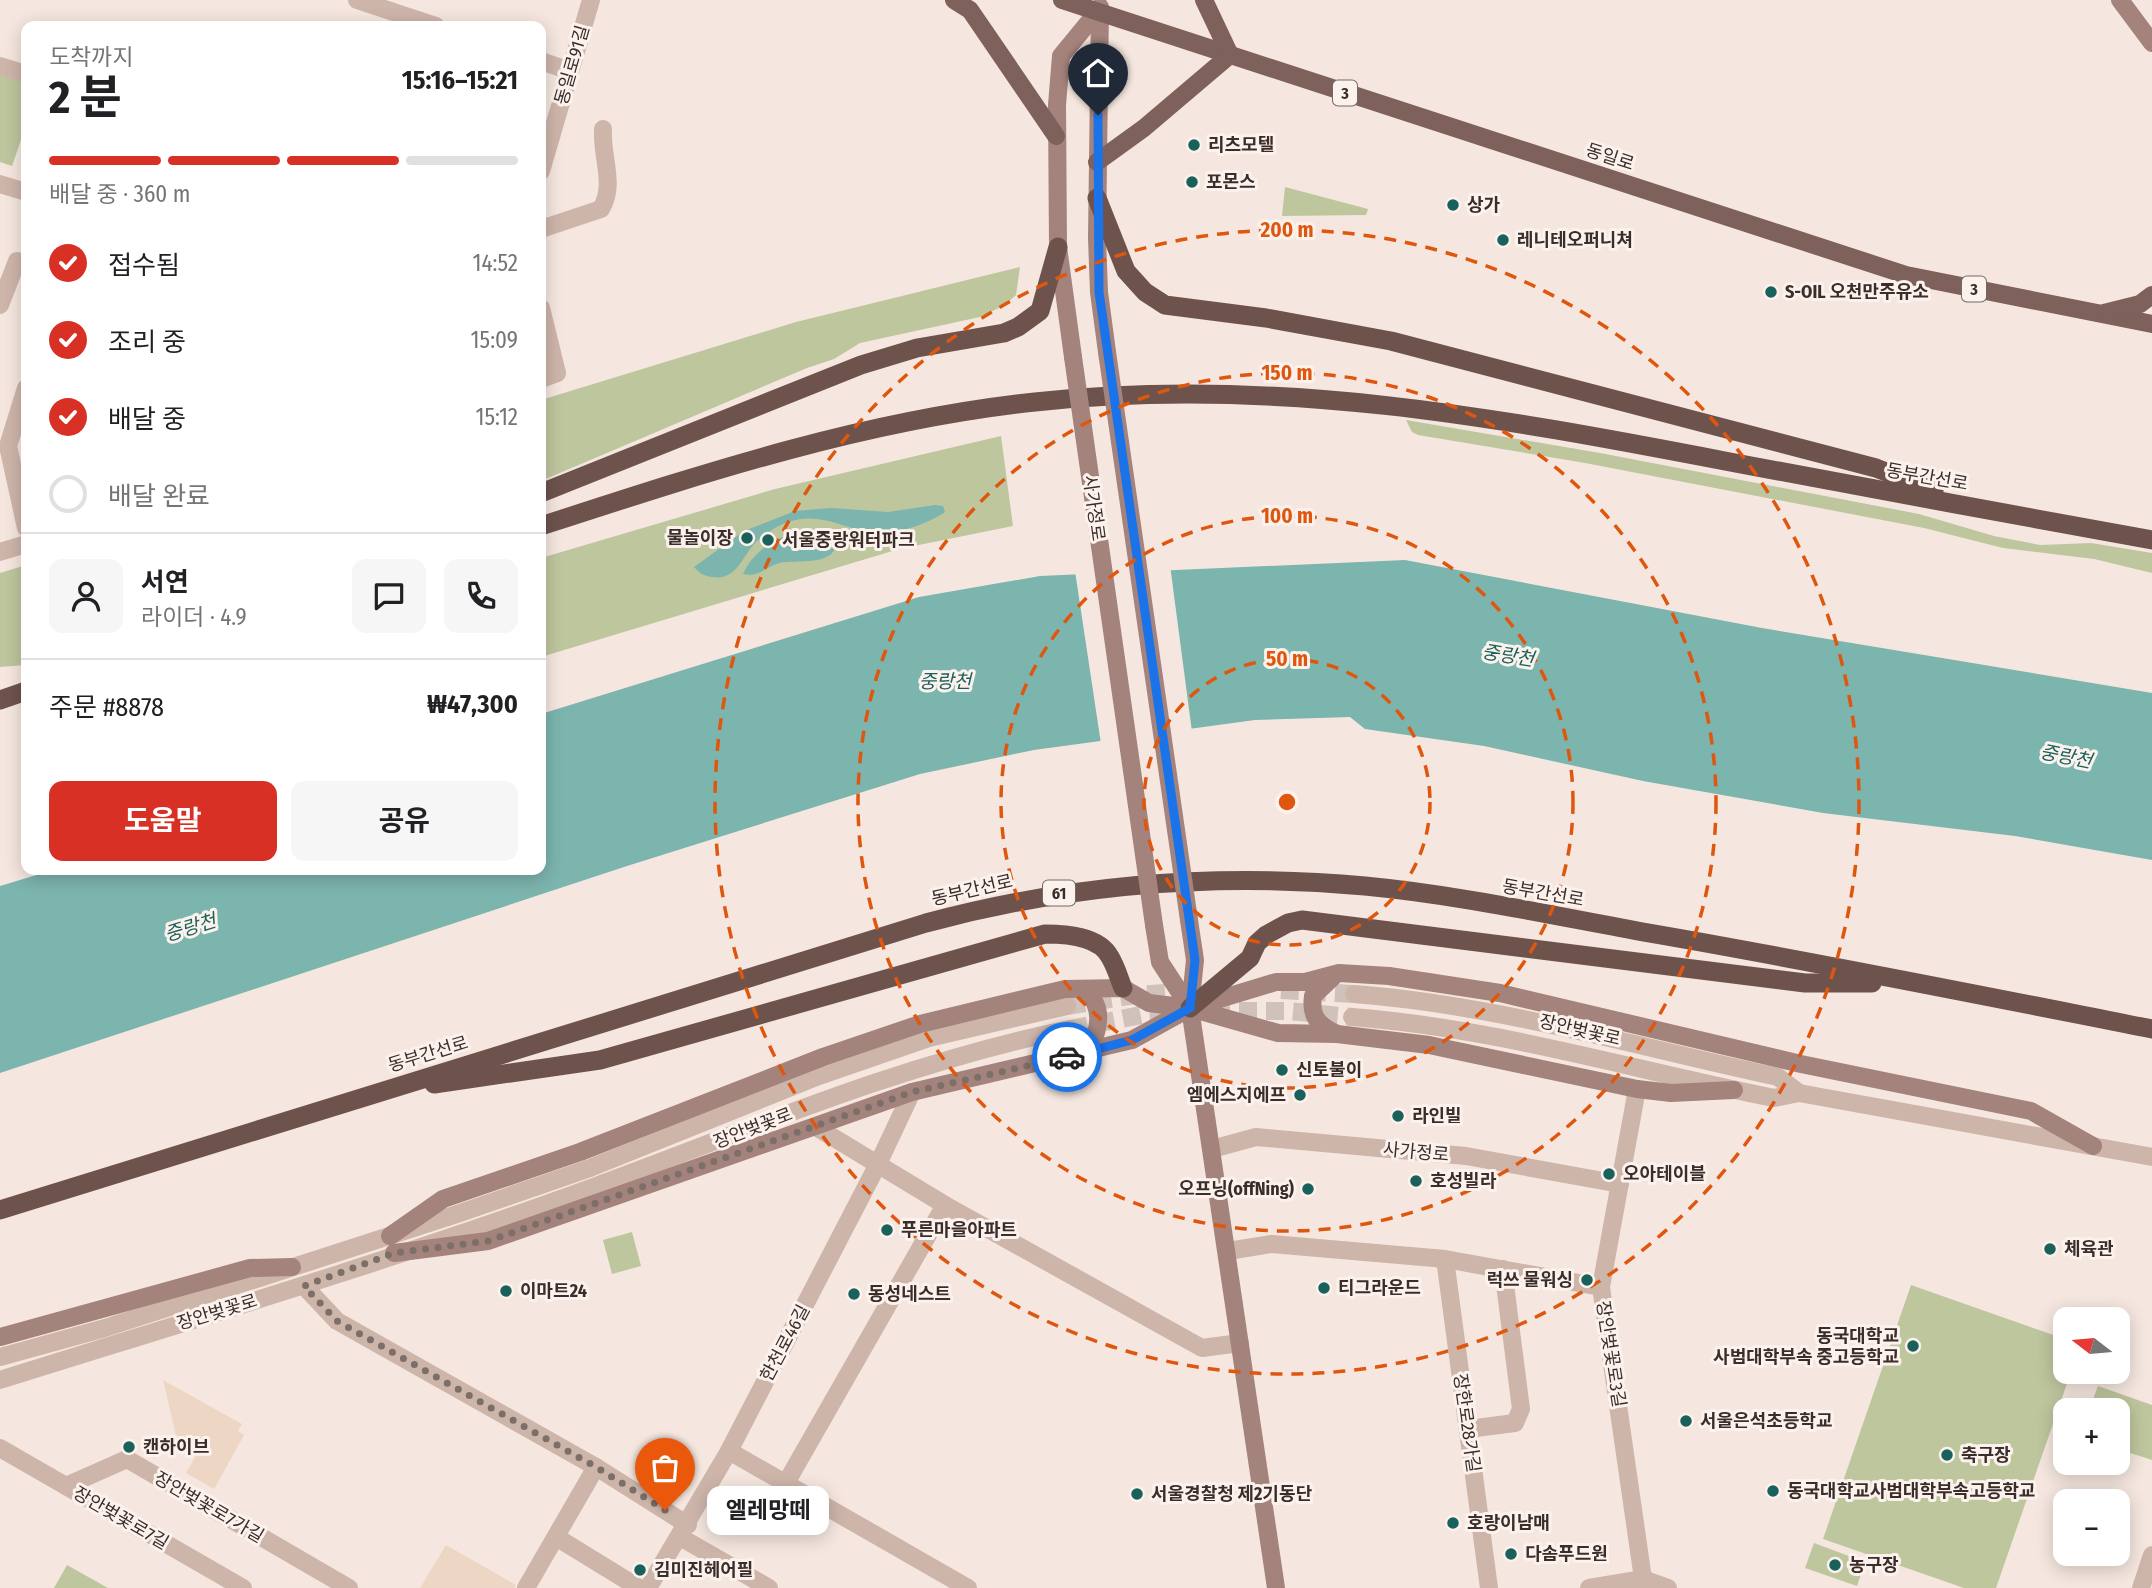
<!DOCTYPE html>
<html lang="ko">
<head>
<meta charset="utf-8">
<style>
	:root { --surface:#fff; --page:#f6f6f6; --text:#202124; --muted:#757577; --line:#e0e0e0; --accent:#d93025 }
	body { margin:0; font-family:"Fira Sans Condensed","Noto Sans KR",sans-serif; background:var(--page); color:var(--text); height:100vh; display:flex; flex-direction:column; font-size:26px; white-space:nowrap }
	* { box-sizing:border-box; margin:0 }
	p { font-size:23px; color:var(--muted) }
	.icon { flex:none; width:38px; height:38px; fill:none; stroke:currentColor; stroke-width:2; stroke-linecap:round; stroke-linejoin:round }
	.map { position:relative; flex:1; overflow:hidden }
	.panel { position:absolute; left:21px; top:21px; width:525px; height:854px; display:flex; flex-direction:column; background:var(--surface); border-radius:14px; box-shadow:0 4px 18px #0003 }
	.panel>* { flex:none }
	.needle { width:46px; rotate:286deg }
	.buttons { position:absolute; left:2053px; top:1307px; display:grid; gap:14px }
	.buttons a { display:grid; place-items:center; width:77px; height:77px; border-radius:14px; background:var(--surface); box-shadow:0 4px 18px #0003; font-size:35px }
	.pin { position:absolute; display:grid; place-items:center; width:60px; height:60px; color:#fff; margin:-72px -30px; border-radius:50% 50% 50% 0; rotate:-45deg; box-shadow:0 0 7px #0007 }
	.pin .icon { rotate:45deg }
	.courier { position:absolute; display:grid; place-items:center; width:70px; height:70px; margin:-35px; border:5px solid #1a73e8; border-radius:50%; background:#fff; color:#222; box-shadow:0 2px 9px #0007 }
	.bubble { position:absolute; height:49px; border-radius:14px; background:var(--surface); box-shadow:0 4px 18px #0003; font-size:23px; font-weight:700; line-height:49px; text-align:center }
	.headline em { font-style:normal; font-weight:700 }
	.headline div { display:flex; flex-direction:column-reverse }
	.headline { display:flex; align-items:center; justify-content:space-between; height:119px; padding:0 28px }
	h1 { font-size:46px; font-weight:700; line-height:52px }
	.bar { display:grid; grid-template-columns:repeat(4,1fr); gap:10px 7px; align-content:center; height:84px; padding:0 28px }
	.bar i { height:9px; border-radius:5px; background:var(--line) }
	.bar .selected { background:var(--accent) }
	.bar p { grid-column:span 4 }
	.line { display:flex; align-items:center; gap:18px; padding:0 28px; border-top:2px solid var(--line) }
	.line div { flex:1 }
	.round { display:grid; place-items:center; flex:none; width:74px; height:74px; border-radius:14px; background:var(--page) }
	ol { padding:0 28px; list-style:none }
	li { display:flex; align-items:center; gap:21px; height:77px }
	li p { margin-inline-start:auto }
	li .icon { padding:7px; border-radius:50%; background:var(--accent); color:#fff; stroke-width:4 }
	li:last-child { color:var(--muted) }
	li i { width:38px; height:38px; border:4px solid var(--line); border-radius:50% }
	.primary-button { display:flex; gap:14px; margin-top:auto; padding:14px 28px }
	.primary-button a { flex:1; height:80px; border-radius:14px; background:var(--accent); color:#fff; font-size:28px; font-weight:700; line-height:80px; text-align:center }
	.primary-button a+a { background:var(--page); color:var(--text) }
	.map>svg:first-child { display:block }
	.green { fill:#bec69e }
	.plaza { fill:#eed6c5 }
	.water { fill:#7cb4ae }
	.pier { fill:#f5e7df }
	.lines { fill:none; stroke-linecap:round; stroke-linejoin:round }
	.tertiary-tunnel { stroke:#d0c2bb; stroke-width:18; stroke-dasharray:18 9; stroke-linecap:butt }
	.minor { stroke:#ceb5aa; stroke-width:18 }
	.tertiary { stroke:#ceb5aa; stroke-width:18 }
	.secondary { stroke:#a3837b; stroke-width:18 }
	.primary { stroke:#7e615a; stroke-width:18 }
	.trunk { stroke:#6e534d; stroke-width:19 }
	.secondary-bridge { stroke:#a3837b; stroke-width:18 }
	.done { stroke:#7c6e69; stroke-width:7; stroke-dasharray:0 12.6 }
	.route { stroke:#1a73e8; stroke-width:9 }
	.ring { fill:none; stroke:#df570e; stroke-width:3.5; stroke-dasharray:12 9 }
	.poi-dot { fill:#1b615b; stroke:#fcf2ed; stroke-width:2.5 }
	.labels { text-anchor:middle; stroke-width:6; stroke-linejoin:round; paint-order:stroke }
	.shield { fill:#fcf2ed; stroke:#756864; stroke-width:2 }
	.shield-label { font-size:16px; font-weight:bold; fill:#3b2d2a }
	.street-label { font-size:18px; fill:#3b2d2a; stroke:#fcf2ed }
	.poi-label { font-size:18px; font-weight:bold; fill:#3b2d2a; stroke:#fcf2ed; text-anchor:start }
	.water-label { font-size:19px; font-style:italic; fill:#1b615b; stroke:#fcf2ed }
	.centre { fill:#df570e; stroke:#fcf2ed; stroke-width:3.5 }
	.ring-label { font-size:21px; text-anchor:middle; font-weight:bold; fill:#df570e; stroke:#fcf2ed; stroke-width:6; stroke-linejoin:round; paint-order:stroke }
</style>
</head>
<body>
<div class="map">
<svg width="2152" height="1588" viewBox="0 0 2152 1588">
	<rect width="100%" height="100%" fill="#f5e7df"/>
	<g class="green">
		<path d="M0 66 26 74V125L12 166 0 162Z"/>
		<path d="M1285 187 1368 209 1366 215 1282 216Z"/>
		<path d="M1020 267 1016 295 1005 305 980 317 860 343 834 359 807 368 541 481V400L796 322Z"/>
		<path d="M1406 420 1600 453 1919 514 1994 536 2040 545 2091 543 2152 553V573L2094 559 2003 548 1924 528 1585 463 1418 435 1412 432Z"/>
		<path d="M1001 436 1013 526 899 549 541 657V558L775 489Z"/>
		<path d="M26 565V665L0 667V573Z"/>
		<path d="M632 1232 641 1266 612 1274 603 1240Z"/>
		<path d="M1911 1285 2065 1339V1372H2071L1996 1588H1964L1823 1539Z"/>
		<path d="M2098 1386 2152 1405V1460L2118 1449V1410H2089Z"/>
		<path d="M1814 1543 1865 1562 1857 1586 1805 1568Z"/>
		<path d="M67 1565 108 1588H54Z"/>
	</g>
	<g class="plaza">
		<path d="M163 1380 242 1424 238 1431 244 1435 214 1489 186 1473 200 1448 176 1435Z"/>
		<path d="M446 1545 516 1585 514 1588H420Z"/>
	</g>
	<g class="water">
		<path d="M935 505 943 506 945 512C926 525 890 537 867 532 839 526 818 512 788 522 776 526 765 534 756 542 742 556 737 581 712 577 704 576 699 573 694 567L744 531 795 511 831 508 888 512Z"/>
		<path d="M810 529H826L836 534C843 569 796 559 780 563 766 566 759 578 743 574 754 548 784 533 810 529Z"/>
		<path d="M1405 560 1762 628 2152 693V860L2015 836 1823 813 1643 781 1484 746 1365 729 1350 717 1255 720 1034 750 920 774 627 866 0 1073V886L53 870H541V714L919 597 1040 576Z"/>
	</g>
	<path class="pier" d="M1170 565 1192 732 1101 744 1075 571Z"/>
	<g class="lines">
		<g class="tertiary-tunnel">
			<path d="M1281 990 1354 994"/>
			<path d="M1067 1006 1135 995 1193 991"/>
			<path d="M1212 1011H1288L1352 1017"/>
			<path d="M1070 1029 1141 1015 1184 1013"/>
		</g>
		<g class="minor">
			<path d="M357 0 436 26"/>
			<path d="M541 61 570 71"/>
			<path d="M0 66 26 74"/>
			<path d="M541 171 591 0"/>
			<path d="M0 184 26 192"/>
			<path d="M541 229 601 209C616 185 601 156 603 129"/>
			<path d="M0 305 17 261"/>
			<path d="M541 308 557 373"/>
			<path d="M26 388 8 446 26 528"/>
			<path d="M1637 1089 1601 1287 1643 1579"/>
			<path d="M816 1127 945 1205 1202 1348 1240 1343"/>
			<path d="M1212 1149 1256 1137 1466 1156 1620 1184"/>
			<path d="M1228 1251 1272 1244 1445 1259 1601 1287"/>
			<path d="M1445 1259 1489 1588"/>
			<path d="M304 1286 337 1321 596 1467 688 1525"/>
			<path d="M1468 1429 1515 1423 1521 1409 1503 1269"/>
			<path d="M0 1448 243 1588"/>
			<path d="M729 1451 968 1588"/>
			<path d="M786 1483 945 1205"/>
			<path d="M66 1486 127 1459 349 1588"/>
			<path d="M556 1537 639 1588"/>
			<path d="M680 1537 769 1588"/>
			<path d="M526 1588 596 1467"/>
			<path d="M1589 1588 1643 1579 1668 1588"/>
			<path d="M2141 1588 2152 1555"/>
		</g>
		<g class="tertiary">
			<path d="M541 379 557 373"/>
			<path d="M0 552 26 544"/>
			<path d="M1354 994C1499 1005 1636 1047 1778 1077L1799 1093"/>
			<path d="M1352 1017C1496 1028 1633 1070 1774 1098L1799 1093 2152 1157"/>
			<path d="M0 1357 105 1328 457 1214 590 1168 819 1076 929 1038 1067 1006"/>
			<path d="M0 1380C185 1322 373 1266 555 1201 725 1140 892 1065 1070 1029"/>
			<path d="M648 1588 729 1451 878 1164 912 1092"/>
		</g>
		<g class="secondary">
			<path d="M2120 0 2152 43"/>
			<path d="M1100 7 1097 238 1099 292 1107 352"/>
			<path d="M1073 357 1058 247 1057 105 1061 56 1098 11"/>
			<path d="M1189 920 1195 960 1190 1008 1276 1588"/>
			<path d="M1154 925 1160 962 1190 1008"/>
			<path d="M1333 977 1313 996C1310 1016 1318 1025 1335 1033"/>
			<path d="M1085 990C1105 1008 1099 1029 1089 1052"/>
			<path d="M390 1236 443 1199 580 1152 823 1057 920 1024 1065 989 1123 988 1149 1003 1190 1008 1278 1033 1337 1034 1429 1045 1637 1089 1671 1093 1734 1090"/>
			<path d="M394 1253 488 1241 912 1092 1132 1040 1190 1008 1276 982H1305L1339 973 1389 976 1500 993 1801 1064 2031 1111 2093 1146"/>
			<path d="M0 1337 250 1268 292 1267"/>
		</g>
		<g class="primary">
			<path d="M954 0 970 10 1056 136"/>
			<path d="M1062 0 1906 275 2152 324"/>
			<path d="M1097 162 1144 128 1230 55 1204 0"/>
			<path d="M2104 313 2140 304 2152 295"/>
		</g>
		<g class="trunk">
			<path d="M1097 198 1126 271 1145 292 1165 305 1266 318 1391 341 1876 468 1934 491"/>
			<path d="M541 493 861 365 917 348 1004 333 1018 327 1040 311 1058 247"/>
			<path d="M541 526C704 473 865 420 1035 402 1276 376 1495 417 1730 462 1871 489 2011 514 2152 540"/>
			<path d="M0 700 26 691"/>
			<path d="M1190 1008 1250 958 1257 943 1266 935 1288 923 1302 920 1805 983H1872"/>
			<path d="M434 1084 600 1060 1045 934C1066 934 1099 936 1110 957 1116 967 1119 978 1123 988"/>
			<path d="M0 1210 926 923C1071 884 1216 872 1365 886 1460 895 1555 916 1649 933 1817 962 1985 996 2152 1029"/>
		</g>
		<g class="secondary-bridge">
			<path d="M1107 352 1189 920"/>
			<path d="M1073 357 1154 925"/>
		</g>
	</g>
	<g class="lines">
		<path class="done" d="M665 1510 596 1467 337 1321 304 1286 394 1253 488 1241 912 1092 1067 1057"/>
		<path class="route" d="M1067 1057 1132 1040 1190 1008 1195 960 1099 292 1098 115"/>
	</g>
	<g class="ring">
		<circle cx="1287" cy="802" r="143"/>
		<circle cx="1287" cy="802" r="286"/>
		<circle cx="1287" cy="802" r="429"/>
		<circle cx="1287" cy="802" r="572"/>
	</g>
	<g class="poi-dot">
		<circle cx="1194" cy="145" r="7"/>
		<circle cx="1192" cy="182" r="7"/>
		<circle cx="1453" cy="205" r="7"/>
		<circle cx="1503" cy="240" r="7"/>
		<circle cx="1771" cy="292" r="7"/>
		<circle cx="747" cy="538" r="7"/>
		<circle cx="768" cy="540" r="7"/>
		<circle cx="1282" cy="1070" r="7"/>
		<circle cx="1300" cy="1095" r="7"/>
		<circle cx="1398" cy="1116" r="7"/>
		<circle cx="1609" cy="1174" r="7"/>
		<circle cx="1416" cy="1181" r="7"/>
		<circle cx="1308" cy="1189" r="7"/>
		<circle cx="887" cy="1230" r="7"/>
		<circle cx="2050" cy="1249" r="7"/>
		<circle cx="1587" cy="1280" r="7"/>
		<circle cx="1324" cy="1288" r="7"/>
		<circle cx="506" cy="1291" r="7"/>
		<circle cx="854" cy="1294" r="7"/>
		<circle cx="1913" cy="1346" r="7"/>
		<circle cx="1686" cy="1421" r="7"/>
		<circle cx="129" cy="1447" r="7"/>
		<circle cx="1947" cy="1455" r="7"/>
		<circle cx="1773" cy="1491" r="7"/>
		<circle cx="1137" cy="1494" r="7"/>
		<circle cx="1453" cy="1523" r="7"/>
		<circle cx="1511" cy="1554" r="7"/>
		<circle cx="1835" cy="1565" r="7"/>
		<circle cx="640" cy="1570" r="7"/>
	</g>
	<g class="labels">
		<g class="shield">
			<rect x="1333" y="80.5" width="24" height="25" rx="5"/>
			<rect x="1962" y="276.5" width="24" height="25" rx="5"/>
			<rect x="1043" y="880.5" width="32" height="25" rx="5"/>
		</g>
		<g class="shield-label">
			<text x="1345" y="99">3</text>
			<text x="1974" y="295">3</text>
			<text x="1059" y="899">61</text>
		</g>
		<g class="street-label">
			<text transform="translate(572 65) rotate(-74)" y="6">동일로91길</text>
			<text transform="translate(1610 157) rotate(18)" y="6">동일로</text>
			<text transform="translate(1927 477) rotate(10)" y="6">동부간선로</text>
			<text transform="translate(1094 508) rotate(82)" y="6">사가정로</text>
			<text transform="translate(972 890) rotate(-13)" y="6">동부간선로</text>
			<text transform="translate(1543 893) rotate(10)" y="6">동부간선로</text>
			<text transform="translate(1580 1030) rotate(13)" y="6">장안벚꽃로</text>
			<text transform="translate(428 1054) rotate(-17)" y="6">동부간선로</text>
			<text transform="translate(753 1128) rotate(-21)" y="6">장안벚꽃로</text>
			<text transform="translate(1416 1152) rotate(5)" y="6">사가정로</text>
			<text transform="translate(217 1312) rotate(-17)" y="6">장안벚꽃로</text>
			<text transform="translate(785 1343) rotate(-62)" y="6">한천로46길</text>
			<text transform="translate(1611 1354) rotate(81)" y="6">장안벚꽃로3길</text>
			<text transform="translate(1467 1423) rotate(82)" y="6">장한로28가길</text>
			<text transform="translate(209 1507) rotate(30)" y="6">장안벚꽃로7가길</text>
			<text transform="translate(121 1518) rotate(30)" y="6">장안벚꽃로7길</text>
		</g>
		<g class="poi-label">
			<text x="1208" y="151">리츠모텔</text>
			<text x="1206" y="188">포몬스</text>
			<text x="1467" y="211">상가</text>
			<text x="1517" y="246">레니테오퍼니쳐</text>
			<text x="1785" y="298">S-OIL 오천만주유소</text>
			<text x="733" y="544" text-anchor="end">물놀이장</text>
			<text x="782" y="546">서울중랑워터파크</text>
			<text x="1296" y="1076">신토불이</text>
			<text x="1286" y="1101" text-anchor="end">엠에스지에프</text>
			<text x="1412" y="1122">라인빌</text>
			<text x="1623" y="1180">오아테이블</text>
			<text x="1430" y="1187">호성빌라</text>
			<text x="1294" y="1195" text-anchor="end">오프닝(offNing)</text>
			<text x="901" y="1236">푸른마을아파트</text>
			<text x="2064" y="1255">체육관</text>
			<text x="1573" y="1286" text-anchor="end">럭쓰 물워싱</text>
			<text x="1338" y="1294">티그라운드</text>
			<text x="520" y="1297">이마트24</text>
			<text x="868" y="1300">동성네스트</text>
			<text x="1899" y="1342" text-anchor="end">동국대학교<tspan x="1899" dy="21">사범대학부속 중고등학교</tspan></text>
			<text x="1700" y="1427">서울은석초등학교</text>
			<text x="143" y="1453">캔하이브</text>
			<text x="1961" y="1461">축구장</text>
			<text x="1787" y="1497">동국대학교사범대학부속고등학교</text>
			<text x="1151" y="1500">서울경찰청 제2기동단</text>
			<text x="1467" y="1529">호랑이남매</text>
			<text x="1525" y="1560">다솜푸드원</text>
			<text x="1849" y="1571">농구장</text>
			<text x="654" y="1576">김미진헤어필</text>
		</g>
		<g class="water-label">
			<text transform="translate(1508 655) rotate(9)" y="7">중랑천</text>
			<text x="945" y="688">중랑천</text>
			<text transform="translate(2066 756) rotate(11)" y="7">중랑천</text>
			<text transform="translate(190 927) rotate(-17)" y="7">중랑천</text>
		</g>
	</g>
	<circle cx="1287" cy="802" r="10" class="centre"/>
	<g class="ring-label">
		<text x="1287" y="237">200 m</text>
		<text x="1287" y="380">150 m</text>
		<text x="1287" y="523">100 m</text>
		<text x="1287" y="666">50 m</text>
	</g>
</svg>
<div class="buttons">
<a><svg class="needle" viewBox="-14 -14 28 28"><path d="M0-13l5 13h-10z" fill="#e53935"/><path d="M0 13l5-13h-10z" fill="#757577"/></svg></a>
<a>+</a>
<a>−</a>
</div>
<div class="pin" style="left:665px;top:1510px;background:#ea580c"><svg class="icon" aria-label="bag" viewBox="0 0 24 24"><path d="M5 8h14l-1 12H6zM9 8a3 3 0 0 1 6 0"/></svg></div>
<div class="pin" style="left:1098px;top:115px;background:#1f2937"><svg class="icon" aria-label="home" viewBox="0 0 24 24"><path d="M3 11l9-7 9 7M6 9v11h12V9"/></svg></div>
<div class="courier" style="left:1067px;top:1057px"><svg class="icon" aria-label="car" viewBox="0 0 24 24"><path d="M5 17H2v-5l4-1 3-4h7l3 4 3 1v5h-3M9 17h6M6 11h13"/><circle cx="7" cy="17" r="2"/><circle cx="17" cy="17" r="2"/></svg></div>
<div class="bubble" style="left:707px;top:1486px;width:122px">엘레망떼</div>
<section class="panel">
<div class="headline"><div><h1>2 분</h1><p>도착까지</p></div><em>15:16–15:21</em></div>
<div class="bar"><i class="selected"></i><i class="selected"></i><i class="selected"></i><i></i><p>배달 중 · 360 m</p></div>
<ol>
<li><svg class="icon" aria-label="check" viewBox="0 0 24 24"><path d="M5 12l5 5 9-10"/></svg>접수됨<p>14:52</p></li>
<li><svg class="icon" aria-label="check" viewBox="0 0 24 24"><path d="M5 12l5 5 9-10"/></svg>조리 중<p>15:09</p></li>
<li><svg class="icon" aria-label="check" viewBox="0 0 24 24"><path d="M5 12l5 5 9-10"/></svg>배달 중<p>15:12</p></li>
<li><i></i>배달 완료</li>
</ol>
<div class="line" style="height:126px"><a class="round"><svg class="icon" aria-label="person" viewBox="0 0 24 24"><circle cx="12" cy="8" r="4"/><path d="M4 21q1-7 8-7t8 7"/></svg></a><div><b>서연</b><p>라이더 · 4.9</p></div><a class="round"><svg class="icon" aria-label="chat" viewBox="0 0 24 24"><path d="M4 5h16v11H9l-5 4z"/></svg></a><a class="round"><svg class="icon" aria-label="phone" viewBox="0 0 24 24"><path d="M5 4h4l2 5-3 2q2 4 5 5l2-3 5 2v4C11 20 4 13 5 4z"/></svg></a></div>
<div class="line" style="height:91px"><div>주문 #8878</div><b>₩47,300</b></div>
<div class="primary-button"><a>도움말</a><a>공유</a></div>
</section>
</div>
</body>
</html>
